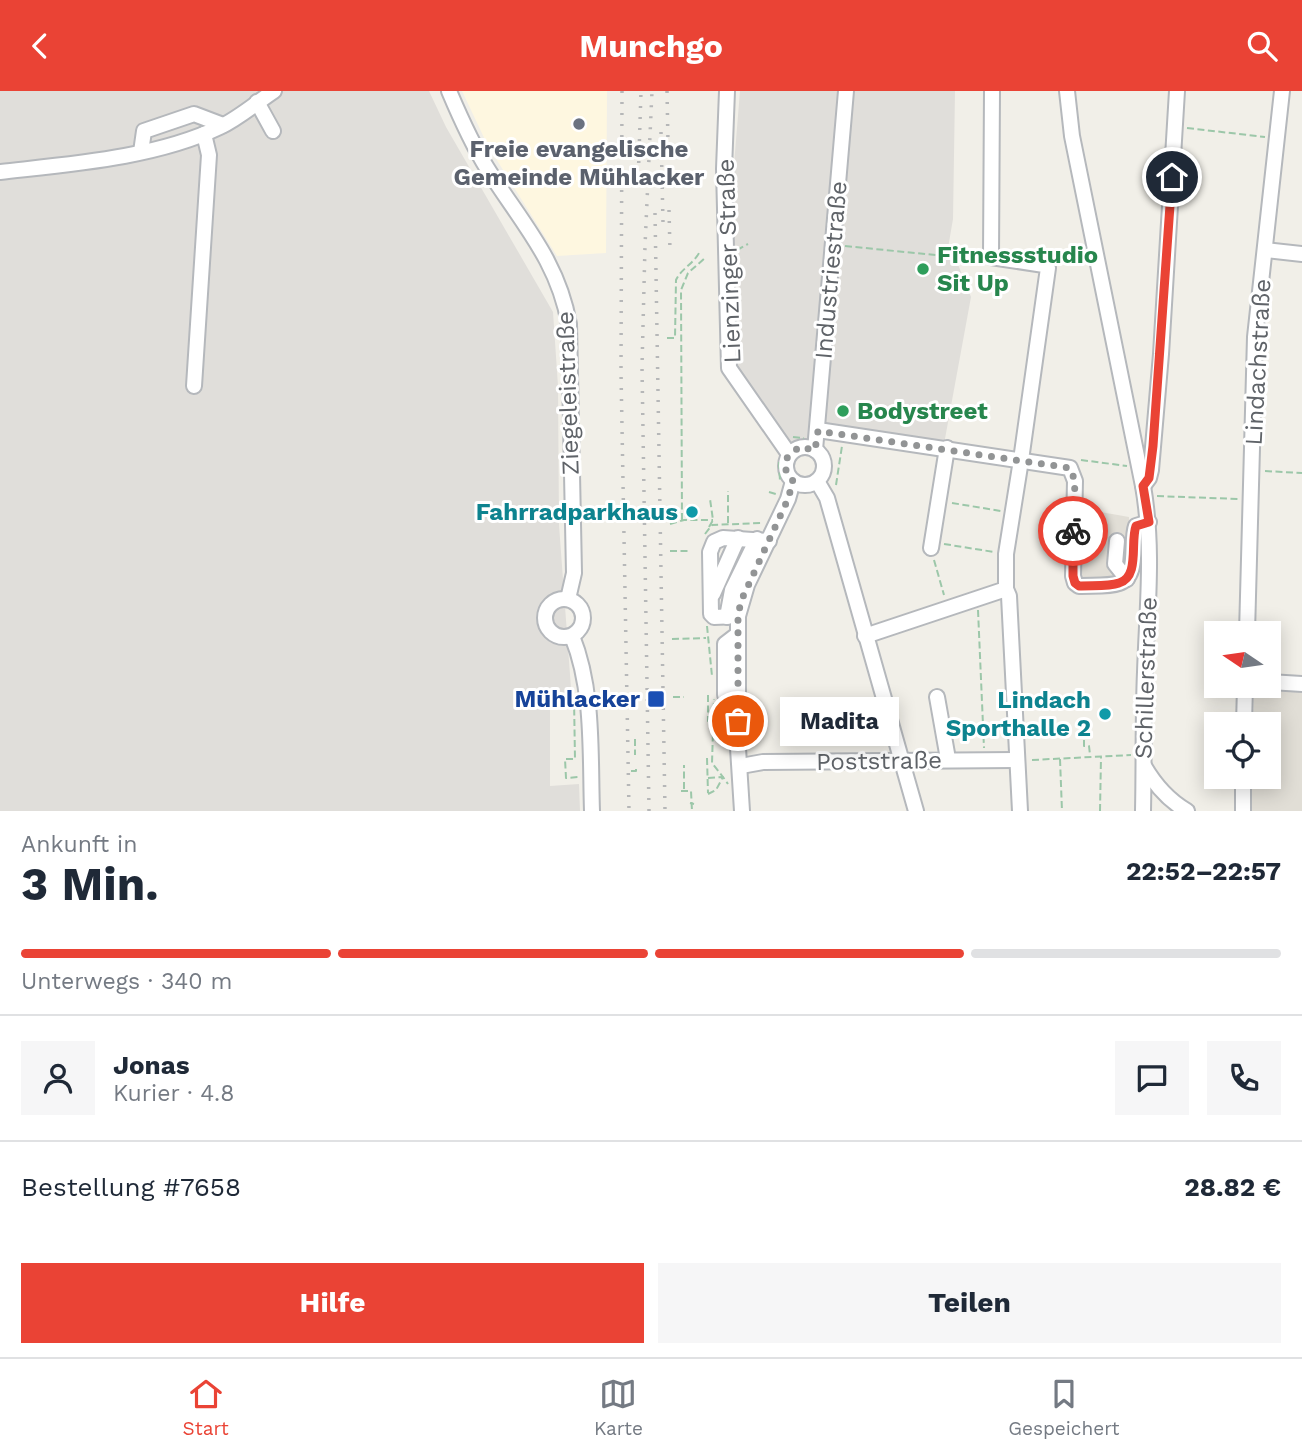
<!DOCTYPE html>
<html lang="de">
<head>
<meta charset="utf-8">
<style>
	:root { --surface:#fff; --page:#f6f6f7; --text:#1f2937; --muted:#747a83; --line:#e0e1e3; --accent:#ea4335 }
	body { margin:0; font-family:"Work Sans",sans-serif; background:var(--page); color:var(--text); height:100vh; display:flex; flex-direction:column; font-size:26px; white-space:nowrap }
	* { box-sizing:border-box; margin:0 }
	p { font-size:23px; color:var(--muted) }
	.icon { flex:none; width:38px; height:38px; fill:none; stroke:currentColor; stroke-width:2; stroke-linecap:round; stroke-linejoin:round }
	.map { position:relative; height:720px; overflow:hidden }
	.side { display:flex; flex-direction:column; background:var(--surface); flex:1 }
	.side>* { flex:none }
	.needle { width:46px; rotate:283deg }
	.controls { position:absolute; left:1204px; top:530px; display:grid; gap:14px }
	.controls a { display:grid; place-items:center; width:77px; height:77px; border-radius:0px; background:var(--surface); box-shadow:0 4px 18px #0003; font-size:35px }
	.pin { position:absolute; display:grid; place-items:center; width:60px; height:60px; color:#fff; margin:-30px; border:4px solid #fff; border-radius:50%; box-shadow:0 2px 7px #0007 }
	.courier { position:absolute; display:grid; place-items:center; width:70px; height:70px; margin:-35px; border:5px solid #ea4335; border-radius:50%; background:#fff; color:#222; box-shadow:0 2px 9px #0007 }
	.bubble { position:absolute; height:49px; border-radius:0px; background:var(--surface); box-shadow:0 4px 18px #0003; font-size:23px; font-weight:700; line-height:49px; text-align:center }
	.summary em { font-style:normal; font-weight:700 }
	.summary div { display:flex; flex-direction:column-reverse }
	.summary { display:flex; align-items:center; justify-content:space-between; height:119px; padding:0 21px }
	h1 { font-size:46px; font-weight:700; line-height:52px }
	.bar { display:grid; grid-template-columns:repeat(4,1fr); gap:10px 7px; align-content:center; height:84px; padding:0 21px }
	.bar i { height:9px; border-radius:5px; background:var(--line) }
	.bar .active { background:var(--accent) }
	.bar p { grid-column:span 4 }
	.line { display:flex; align-items:center; gap:18px; padding:0 21px; border-top:2px solid var(--line) }
	.line div { flex:1 }
	.round { display:grid; place-items:center; flex:none; width:74px; height:74px; border-radius:0px; background:var(--page) }
	.action { display:flex; gap:14px; margin-top:auto; padding:14px 21px }
	.action a { flex:1; height:80px; border-radius:0px; background:var(--accent); color:#fff; font-size:28px; font-weight:700; line-height:80px; text-align:center }
	.action a+a { background:var(--page); color:var(--text) }
	header { display:flex; justify-content:space-between; align-items:center; height:91px; padding:0 21px; background:var(--accent); color:#fff; font-size:32px; font-weight:700 }
	.dock { display:flex; justify-content:space-around; align-items:center; height:98px; border-top:2px solid var(--line); background:var(--surface); font-size:19px; color:var(--muted) }
	.dock a { display:grid; justify-items:center; gap:4px }
	.dock .active { color:var(--accent) }
	.map>svg:first-child { display:block }
	.commercial { fill:#fef7e0 }
	.industrial { fill:#e0deda }
	.education { fill:#e1ded6 }
	.lines { fill:none; stroke-linecap:round; stroke-linejoin:round }
	.minor-casing { stroke:#b5b8bc; stroke-width:18 }
	.path { stroke:#9cc7a9; stroke-width:2; stroke-dasharray:7 3.5; stroke-linecap:butt }
	.minor { stroke:#fff; stroke-width:14 }
	.rail { stroke:#b6b7b8; stroke-width:3.5; stroke-dasharray:2 9; stroke-linecap:butt }
	.done { stroke:#929495; stroke-width:7; stroke-dasharray:0 12.6 }
	.route { stroke:#ea4335; stroke-width:9 }
	.worship-dot { fill:#6b7280; stroke:#fff; stroke-width:2.5 }
	.leisure-dot { fill:#2e9e5b; stroke:#fff; stroke-width:2.5 }
	.culture-dot { fill:#0f9aa8; stroke:#fff; stroke-width:2.5 }
	.transit-dot { fill:#1a4fb4; stroke:#fff; stroke-width:2.5 }
	.labels { text-anchor:middle; stroke-width:6; stroke-linejoin:round; paint-order:stroke }
	.worship-label { font-size:24px; font-weight:bold; fill:#5b616d; stroke:#fff }
	.leisure-label { font-size:24px; font-weight:bold; fill:#27864d; stroke:#fff; text-anchor:start }
	.street-label { font-size:24px; fill:#5f6368; stroke:#fff }
	.culture-label { font-size:24px; font-weight:bold; fill:#0d838f; stroke:#fff; text-anchor:end }
	.transit-label { font-size:24px; font-weight:bold; fill:#164399; stroke:#fff; text-anchor:end }
</style>
</head>
<body>
<header><svg class="icon" aria-label="back" viewBox="0 0 24 24"><path d="M15 5l-7 7 7 7"/></svg>Munchgo<svg class="icon" aria-label="search" viewBox="0 0 24 24"><circle cx="10" cy="10" r="6"/><path d="M15 15l6 6"/></svg></header>
<div class="map">
<svg width="1302" height="720" viewBox="0 0 1302 720">
	<rect width="100%" height="100%" fill="#f1efe8"/>
	<path class="commercial" d="M462 0H607L606 162 557 165 488 55Z"/>
	<g class="industrial">
		<path d="M0 0H429L446 36 553 221 558 295 559 434 571 597 568 614 550 616V695L579 693 580 720H0Z"/>
		<path d="M740 0H955L953 128 947 163 955 166 971 206 942 364 830 344 788 353 733 274V86Z"/>
	</g>
	<g class="education">
		<path d="M1078 417 1129 426 1128 479 1118 486 1078 487Z"/>
		<path d="M1254 596 1302 597V720H1252V686H1269V634L1253 633Z"/>
	</g>
	<g class="lines">
		<g class="minor-casing">
			<g id="minor">
				<path d="M449 0C460 26 472 53 487 77 520 130 558 169 569 233L574 482 568 508"/>
				<path d="M727 0 724 78 729 277 789 363"/>
				<path d="M1067 0 1072 45 1143 395C1154 458 1147 518 1145 581 1143 627 1144 674 1143 720"/>
				<path d="M257 11 273 40"/>
				<path d="M141 61 144 40 194 23 223 34"/>
				<path d="M0 81C71 73 155 67 220 36 239 27 256 12 274 0"/>
				<path d="M1265 159 1302 163"/>
				<path d="M194 295 209 64 204 43"/>
				<path d="M818 339 1070 377 1075 390 1073 485 1075 492 1079 495C1091 494 1108 496 1119 492 1140 486 1130 451 1136 435L1149 431"/>
				<circle cx="805" cy="375" r="19"/>
				<path d="M815 359 846 0"/>
				<path d="M817 390 827 407 916 720"/>
				<path d="M1143 395 1149 387 1151 379 1161 263 1177 0"/>
				<path d="M1117 450 1115 473 1127 488"/>
				<path d="M931 457 947 357"/>
				<path d="M1006 498 1009 505 1020 720"/>
				<path d="M713 503 738 447"/>
				<circle cx="564" cy="527" r="19"/>
				<path d="M738 525 714 526 711 523 710 461 714 451 723 447 769 450"/>
				<path d="M727 526 732 499 757 448"/>
				<path d="M1247 542 1255 246 1282 0"/>
				<path d="M572 545C594 599 590 663 592 720"/>
				<path d="M865 545 1006 498V463L1021 369 1048 177 1044 174 991 166 992 0"/>
				<path d="M1269 591 1302 593"/>
				<path d="M725 604V553L738 543"/>
				<path d="M937 606 948 668"/>
				<path d="M1244 634 1245 595"/>
				<path d="M741 675 763 671 1016 669"/>
				<path d="M1144 675C1155 694 1168 709 1187 720"/>
				<path d="M1243 686V720"/>
				<path d="M742 720 738 657V525L747 494 788 408 793 390"/>
			</g>
		</g>
		<g class="path">
			<path d="M1187 37 1265 46"/>
			<path d="M845 155 955 166H979"/>
			<path d="M737 159 748 153"/>
			<path d="M667 247H675L676 189C681 178 693 173 699 162"/>
			<path d="M793 346 804 347"/>
			<path d="M1081 369 1127 375"/>
			<path d="M779 371 780 390"/>
			<path d="M1265 380 1302 382"/>
			<path d="M836 394 842 355"/>
			<path d="M769 401 776 403"/>
			<path d="M1157 405 1239 408"/>
			<path d="M952 412 1001 420"/>
			<path d="M682 429 681 199 688 182 705 167"/>
			<path d="M728 432V400"/>
			<path d="M670 433 684 429H713"/>
			<path d="M709 436 713 429 710 408"/>
			<path d="M705 443 712 434 762 432"/>
			<path d="M944 453 994 461"/>
			<path d="M670 460H690"/>
			<path d="M934 469 944 504"/>
			<path d="M978 519 984 657"/>
			<path d="M707 535 712 585"/>
			<path d="M672 548 706 547"/>
			<path d="M708 604V630L711 632"/>
			<path d="M673 606H684"/>
			<path d="M574 607 575 668H565L566 687 579 686"/>
			<path d="M635 648V664"/>
			<path d="M1084 649V655H1089L1090 664"/>
			<path d="M707 667 708 702"/>
			<path d="M1060 668 1062 720"/>
			<path d="M1032 669 1131 664"/>
			<path d="M631 680H636V675"/>
			<path d="M708 687 723 686 728 693"/>
			<path d="M684 698V674"/>
			<path d="M681 700H691L692 720"/>
			<path d="M708 703 716 699 723 686 712 672 714 608"/>
			<path d="M690 712 694 713"/>
			<path d="M1100 720 1101 666"/>
		</g>
		<use href="#minor" class="minor"/>
		<g class="rail">
			<path d="M622 0 621 281 629 720"/>
			<path d="M667 0 668 52"/>
			<path d="M661 41 663 132"/>
			<path d="M638 94 641 0"/>
			<path d="M669 119 670 160"/>
			<path d="M655 122 665 720"/>
			<path d="M649 720 642 276 645 155 652 0"/>
		</g>
	</g>
	<g class="lines">
		<path class="done" d="M738 630V525L741 510 788 408 793 390 786 380V368L799 356 815 359 818 340 1070 377 1075 390 1073 440"/>
		<path class="route" d="M1073 440V485L1075 492 1079 495C1091 494 1108 496 1119 492 1140 486 1130 451 1136 435L1149 431 1143 395 1149 387 1153 355 1172 86"/>
	</g>
	<circle class="worship-dot" cx="579" cy="33" r="7"/>
	<g class="leisure-dot">
		<circle cx="923" cy="178" r="7"/>
		<circle cx="843" cy="320" r="7"/>
	</g>
	<g class="culture-dot">
		<circle cx="692" cy="421" r="7"/>
		<circle cx="1105" cy="623" r="7"/>
	</g>
	<rect class="transit-dot" x="647" y="599" width="18" height="18" rx="3.5"/>
	<g class="labels">
		<g class="worship-label">
			<text x="579" y="66">Freie evangelische<tspan x="579" dy="28">Gemeinde Mühlacker</tspan></text>
		</g>
		<g class="leisure-label">
			<text x="937" y="172">Fitnessstudio<tspan x="937" dy="28">Sit Up</tspan></text>
			<text x="857" y="328">Bodystreet</text>
		</g>
		<g class="street-label">
			<text transform="translate(729 170) rotate(-92)" y="8">Lienzinger Straße</text>
			<text transform="translate(831 179) rotate(-85)" y="8">Industriestraße</text>
			<text transform="translate(1258 271) rotate(-87)" y="8">Lindachstraße</text>
			<text transform="translate(568 302) rotate(-92)" y="8">Ziegeleistraße</text>
			<text transform="translate(1146 587) rotate(-88)" y="8">Schillerstraße</text>
			<text transform="translate(879 670) rotate(-1)" y="8">Poststraße</text>
		</g>
		<g class="culture-label">
			<text x="678" y="429">Fahrradparkhaus</text>
			<text x="1091" y="617">Lindach<tspan x="1091" dy="28">Sporthalle 2</tspan></text>
		</g>
		<g class="transit-label">
			<text x="640" y="616">Mühlacker</text>
		</g>
	</g>
</svg>
<div class="controls">
<a><svg class="needle" viewBox="-14 -14 28 28"><path d="M0-13l5 13h-10z" fill="#e53935"/><path d="M0 13l5-13h-10z" fill="#747a83"/></svg></a>
<a><svg class="icon" aria-label="locate" viewBox="0 0 24 24"><circle cx="12" cy="12" r="6"/><path d="M12 2v4M12 18v4M2 12h4M18 12h4"/></svg></a>
</div>
<div class="pin" style="left:738px;top:630px;background:#ea580c"><svg class="icon" aria-label="bag" viewBox="0 0 24 24"><path d="M5 8h14l-1 12H6zM9 8a3 3 0 0 1 6 0"/></svg></div>
<div class="pin" style="left:1172px;top:86px;background:#1f2937"><svg class="icon" aria-label="home" viewBox="0 0 24 24"><path d="M3 11l9-7 9 7M6 9v11h12V9"/></svg></div>
<div class="courier" style="left:1073px;top:440px"><svg class="icon" aria-label="bike" viewBox="0 0 24 24"><circle cx="6" cy="16" r="4"/><circle cx="18" cy="16" r="4"/><path d="M6 16l4-8h5l3 8M10 8l3 8H6M13 5h3"/></svg></div>
<div class="bubble" style="left:780px;top:606px;width:119px">Madita</div>
</div>
<section class="side">
<div class="summary"><div><h1>3 Min.</h1><p>Ankunft in</p></div><em>22:52–22:57</em></div>
<div class="bar"><i class="active"></i><i class="active"></i><i class="active"></i><i></i><p>Unterwegs · 340 m</p></div>
<div class="line" style="height:126px"><a class="round"><svg class="icon" aria-label="person" viewBox="0 0 24 24"><circle cx="12" cy="8" r="4"/><path d="M4 21q1-7 8-7t8 7"/></svg></a><div><b>Jonas</b><p>Kurier · 4.8</p></div><a class="round"><svg class="icon" aria-label="chat" viewBox="0 0 24 24"><path d="M4 5h16v11H9l-5 4z"/></svg></a><a class="round"><svg class="icon" aria-label="phone" viewBox="0 0 24 24"><path d="M5 4h4l2 5-3 2q2 4 5 5l2-3 5 2v4C11 20 4 13 5 4z"/></svg></a></div>
<div class="line" style="height:91px"><div>Bestellung #7658</div><b>28.82 €</b></div>
<div class="action"><a>Hilfe</a><a>Teilen</a></div>
</section>
<nav class="dock">
<a class="active"><svg class="icon" aria-label="home" viewBox="0 0 24 24"><path d="M3 11l9-7 9 7M6 9v11h12V9"/></svg>Start</a>
<a><svg class="icon" aria-label="map" viewBox="0 0 24 24"><path d="M3 6l6-2 6 2 6-2v14l-6 2-6-2-6 2zM9 4v14M15 6v14"/></svg>Karte</a>
<a><svg class="icon" aria-label="saved" viewBox="0 0 24 24"><path d="M7 4h10v16l-5-4-5 4z"/></svg>Gespeichert</a>
</nav>
</body>
</html>
